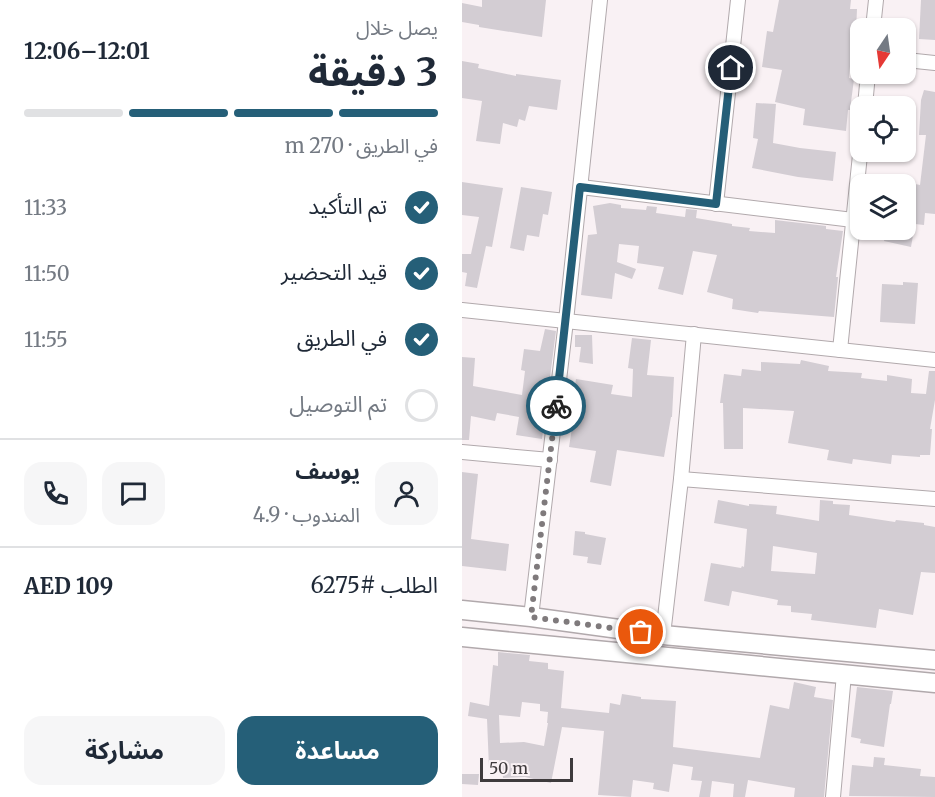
<!DOCTYPE html>
<html lang="ar">
<head>
<meta charset="utf-8">
<style>
	:root { --surface:#fff; --page:#f6f6f7; --text:#1f2937; --muted:#747a83; --line:#e0e1e3; --accent:#255f78 }
	body { margin:0; font-family:Merriweather,"Noto Sans Arabic",serif; background:var(--page); color:var(--text); direction:rtl; height:100vh; display:flex; flex-direction:column; font-size:22px; white-space:nowrap }
	* { box-sizing:border-box; margin:0 }
	p { font-size:20px; color:var(--muted) }
	.icon { flex:none; width:33px; height:33px; fill:none; stroke:currentColor; stroke-width:2; stroke-linecap:round; stroke-linejoin:round }
	.map { position:relative; flex:1; overflow:hidden; direction:ltr }
	.drawer { display:flex; flex-direction:column; background:var(--surface); width:462px }
	.drawer>* { flex:none }
	.needle { width:39px; rotate:193deg }
	.tools { position:absolute; left:388px; top:18px; display:grid; gap:12px }
	.tools a { display:grid; place-items:center; width:66px; height:66px; border-radius:12px; background:var(--surface); box-shadow:0 2px 4px #0004; font-size:30px }
	.scale { position:absolute; left:18px; bottom:15px; width:93px; box-sizing:border-box; padding-left:6px; border:3px solid #3e3a3c; border-top:0; font-size:16px; line-height:21px; white-space:nowrap; color:#3e3a3c; -webkit-text-stroke:4px #f9f1f4; paint-order:stroke }
	.pin { position:absolute; display:grid; place-items:center; width:51px; height:51px; color:#fff; margin:-26px; border:3px solid #fff; border-radius:50%; box-shadow:0 2px 6px #0007 }
	.courier { position:absolute; display:grid; place-items:center; width:60px; height:60px; margin:-30px; border:4px solid #255f78; border-radius:50%; background:#fff; color:#222; box-shadow:0 2px 8px #0007 }
	.summary em { font-style:normal; font-weight:700 }
	.summary div { display:flex; flex-direction:column-reverse }
	.summary { display:flex; align-items:center; justify-content:space-between; height:102px; padding:0 24px }
	h1 { font-size:39px; font-weight:700; line-height:45px }
	.bar { display:grid; grid-template-columns:repeat(4,1fr); gap:9px 6px; align-content:center; height:72px; padding:0 24px }
	.bar i { height:8px; border-radius:4px; background:var(--line) }
	.bar .current { background:var(--accent) }
	.bar p { grid-column:span 4 }
	.line { display:flex; align-items:center; gap:15px; padding:0 24px; border-top:2px solid var(--line) }
	.line div { flex:1 }
	.round { display:grid; place-items:center; flex:none; width:63px; height:63px; border-radius:18px; background:var(--page) }
	ol { padding:0 24px; list-style:none }
	li { display:flex; align-items:center; gap:18px; height:66px }
	li p { margin-inline-start:auto }
	li .icon { padding:6px; border-radius:50%; background:var(--accent); color:#fff; stroke-width:4 }
	li:last-child { color:var(--muted) }
	li i { width:33px; height:33px; border:3px solid var(--line); border-radius:50% }
	.button { display:flex; gap:12px; margin-top:auto; padding:12px 24px }
	.button a { flex:1; height:69px; border-radius:18px; background:var(--accent); color:#fff; font-size:24px; font-weight:700; line-height:69px; text-align:center }
	.button a+a { background:var(--page); color:var(--text) }
	main { display:flex; flex:1; min-height:0 }
	.map>svg:first-child { display:block }
	.building { fill:#d3cdd3; fill-rule:evenodd }
	.lines { fill:none; stroke-linecap:round; stroke-linejoin:round }
	.street-casing { stroke:#b1a9ac; stroke-width:16 }
	.secondary-casing { stroke:#b1a9ac; stroke-width:21 }
	.street { stroke:#fff; stroke-width:14 }
	.secondary { stroke:#fff; stroke-width:18 }
	.done { stroke:#7f7a7c; stroke-width:6; stroke-dasharray:0 10.8 }
	.route { stroke:#255f78; stroke-width:8 }
</style>
</head>
<body>
<main>
<div class="map">
<svg width="473" height="797" viewBox="0 0 473 797">
	<rect width="100%" height="100%" fill="#f9f1f4"/>
	<g class="building">
		<path d="M20 0H84L80 37 17 27V25L0 22V3L20 7Z"/>
		<path d="M317 0H389L388 9H395L394 32H391L387 78 392 79 388 110H386L384 131 341 125 343 109 313 102 320 70 300 67 305 31 311 32Z"/>
		<path d="M459 0H473V40L457 39Z"/>
		<path d="M0 61 17 64 16 68 54 76V74L99 80 95 110 67 106 63 121 57 119 55 127 41 123 38 144 14 141 20 101 0 98Z"/>
		<path d="M462 90 473 92V214L463 213 462 225 453 224 449 247 422 241 424 230H444V182L458 185 464 135H457L459 100Z"/>
		<path d="M294 103 314 104 311 143 338 148 374 152 371 181 336 177 290 168 296 139 291 138Z"/>
		<path d="M0 182 41 188 30 247 24 246 15 288 3 286 5 273 0 272V254H9L17 217 0 215Z"/>
		<path d="M59 187 90 192 86 215 81 214 77 237 65 235 62 251 48 248Z"/>
		<path d="M148 203 159 205V208L184 210 185 206 195 207 194 213 223 217 224 209 235 210 234 218 270 224V226L288 228 287 231 313 233V220L364 226V229L381 231 374 277H376L372 317 297 311 296 313 270 309 271 299 245 292 255 255 231 251 221 295 196 289 202 267 175 263 177 246 157 244 155 262 174 269 170 279 153 273 150 299 119 295 126 235 135 234 131 206Z"/>
		<path d="M441 282 456 283 453 324 418 322 420 284 441 285Z"/>
		<path d="M83 329 94 331 80 439 54 435 57 417 35 413 33 421 9 416 7 440H0V357L13 358 11 386 60 395 63 371 59 370 62 349 78 351Z"/>
		<path d="M113 335H130L131 364 117 362 119 347H113Z"/>
		<path d="M170 338 189 340 185 375 212 377 210 417H209L202 457 155 450 149 486 128 482 134 451 107 447 113 409 109 408 114 379 151 385 149 394 170 397 171 369 166 368Z"/>
		<path d="M339 360 367 366 366 371 400 373 399 378 425 381V375L450 379 449 393 464 394 467 371H473V400L468 429H470L468 455H458V457L430 455 429 464 391 459 390 464 365 460 367 450 326 443 332 411 281 408V449H262L261 403H258L262 374 279 376 280 369 299 371V362L338 364Z"/>
		<path d="M0 472 16 474 9 539 47 544 44 571 0 566Z"/>
		<path d="M256 500 287 506V504L315 506 314 514 357 521 358 500 371 501V504L388 505 387 515 433 522 434 520 462 523V525L473 527V573L459 572 451 615 417 609 414 628 349 620 350 614 329 612V606L315 605 316 600 270 591 267 606 242 601 249 563 279 568 280 566 282 567 285 529 252 523ZM311 546 355 553 353 574 309 571Z"/>
		<path d="M113 531 123 532V534L144 538 139 565 125 563 126 557 111 555Z"/>
		<path d="M36 652 68 655 67 661 86 663V669L102 671 99 708 147 713 148 703 158 705 160 694 179 697V699L214 701 211 747 298 758 308 705 327 709 332 682 354 687 352 697 371 700 362 797H332L333 788 286 780 283 797H271L272 784 250 781 248 797H237L240 781 229 780 231 767 211 764 207 792 191 789 192 783 171 780 169 797 136 795 142 731 100 727 89 783 63 777 41 778 40 768H27L25 719 6 716 8 702 27 706 31 665 36 666ZM60 702 78 704V711L86 712 85 723H86L82 746 62 742 38 743 37 715 58 717Z"/>
		<path d="M395 687 431 691 429 704H428L422 747 398 743 399 739 389 737Z"/>
		<path d="M412 757 423 758 422 765 459 769 458 776 473 777V797L387 796 390 765 411 767Z"/>
		<path d="M0 774H17L16 785 0 784Z"/>
	</g>
	<g class="lines">
		<g class="street-casing">
			<g id="street">
				<path d="M411 28 414 0"/>
				<path d="M444 60 473 63"/>
				<path d="M403 106 406 74"/>
				<path d="M119 187 391 220"/>
				<path d="M254 204 276 0"/>
				<path d="M0 310 473 360"/>
				<path d="M378 350 399 145"/>
				<path d="M0 452 88 460"/>
				<path d="M219 479 473 499"/>
				<path d="M69 617 104 321 138 0"/>
				<path d="M201 635 219 479 232 334"/>
				<path d="M371 797 382 674"/>
			</g>
		</g>
		<g class="secondary-casing">
			<g id="secondary">
				<path d="M0 610 69 617 201 635 473 660"/>
				<path d="M0 637 473 683"/>
			</g>
		</g>
		<use href="#street" class="street"/>
		<use href="#secondary" class="secondary"/>
	</g>
	<g class="lines">
		<path class="done" d="M94 406 69 617 179 632"/>
		<path class="route" d="M94 406 118 187 254 204 269 68"/>
	</g>
</svg>
<div class="tools">
<a><svg class="needle" viewBox="-14 -14 28 28"><path d="M0-13l5 13h-10z" fill="#e53935"/><path d="M0 13l5-13h-10z" fill="#747a83"/></svg></a>
<a><svg class="icon" aria-label="locate" viewBox="0 0 24 24"><circle cx="12" cy="12" r="6"/><path d="M12 2v4M12 18v4M2 12h4M18 12h4"/></svg></a>
<a><svg class="icon" aria-label="layers" viewBox="0 0 24 24"><path d="M12 4l9 5-9 5-9-5zM3 14l9 5 9-5"/></svg></a>
</div>
<div class="scale">50 m</div>
<div class="pin" style="left:179px;top:632px;background:#ea580c"><svg class="icon" aria-label="bag" viewBox="0 0 24 24"><path d="M5 8h14l-1 12H6zM9 8a3 3 0 0 1 6 0"/></svg></div>
<div class="pin" style="left:269px;top:68px;background:#1f2937"><svg class="icon" aria-label="home" viewBox="0 0 24 24"><path d="M3 11l9-7 9 7M6 9v11h12V9"/></svg></div>
<div class="courier" style="left:94px;top:406px"><svg class="icon" aria-label="bike" viewBox="0 0 24 24"><circle cx="6" cy="16" r="4"/><circle cx="18" cy="16" r="4"/><path d="M6 16l4-8h5l3 8M10 8l3 8H6M13 5h3"/></svg></div>
</div>
<section class="drawer">
<div class="summary"><div><h1>3 دقيقة</h1><p>يصل خلال</p></div><em>12:01–12:06</em></div>
<div class="bar"><i class="current"></i><i class="current"></i><i class="current"></i><i></i><p>في الطريق · 270 m</p></div>
<ol>
<li><svg class="icon" aria-label="check" viewBox="0 0 24 24"><path d="M5 12l5 5 9-10"/></svg>تم التأكيد<p>11:33</p></li>
<li><svg class="icon" aria-label="check" viewBox="0 0 24 24"><path d="M5 12l5 5 9-10"/></svg>قيد التحضير<p>11:50</p></li>
<li><svg class="icon" aria-label="check" viewBox="0 0 24 24"><path d="M5 12l5 5 9-10"/></svg>في الطريق<p>11:55</p></li>
<li><i></i>تم التوصيل</li>
</ol>
<div class="line" style="height:108px"><a class="round"><svg class="icon" aria-label="person" viewBox="0 0 24 24"><circle cx="12" cy="8" r="4"/><path d="M4 21q1-7 8-7t8 7"/></svg></a><div><b>يوسف</b><p>المندوب · 4.9</p></div><a class="round"><svg class="icon" aria-label="chat" viewBox="0 0 24 24"><path d="M4 5h16v11H9l-5 4z"/></svg></a><a class="round"><svg class="icon" aria-label="phone" viewBox="0 0 24 24"><path d="M5 4h4l2 5-3 2q2 4 5 5l2-3 5 2v4C11 20 4 13 5 4z"/></svg></a></div>
<div class="line" style="height:78px"><div>الطلب #6275</div><b>AED 109</b></div>
<div class="button"><a>مساعدة</a><a>مشاركة</a></div>
</section>
</main>
</body>
</html>
